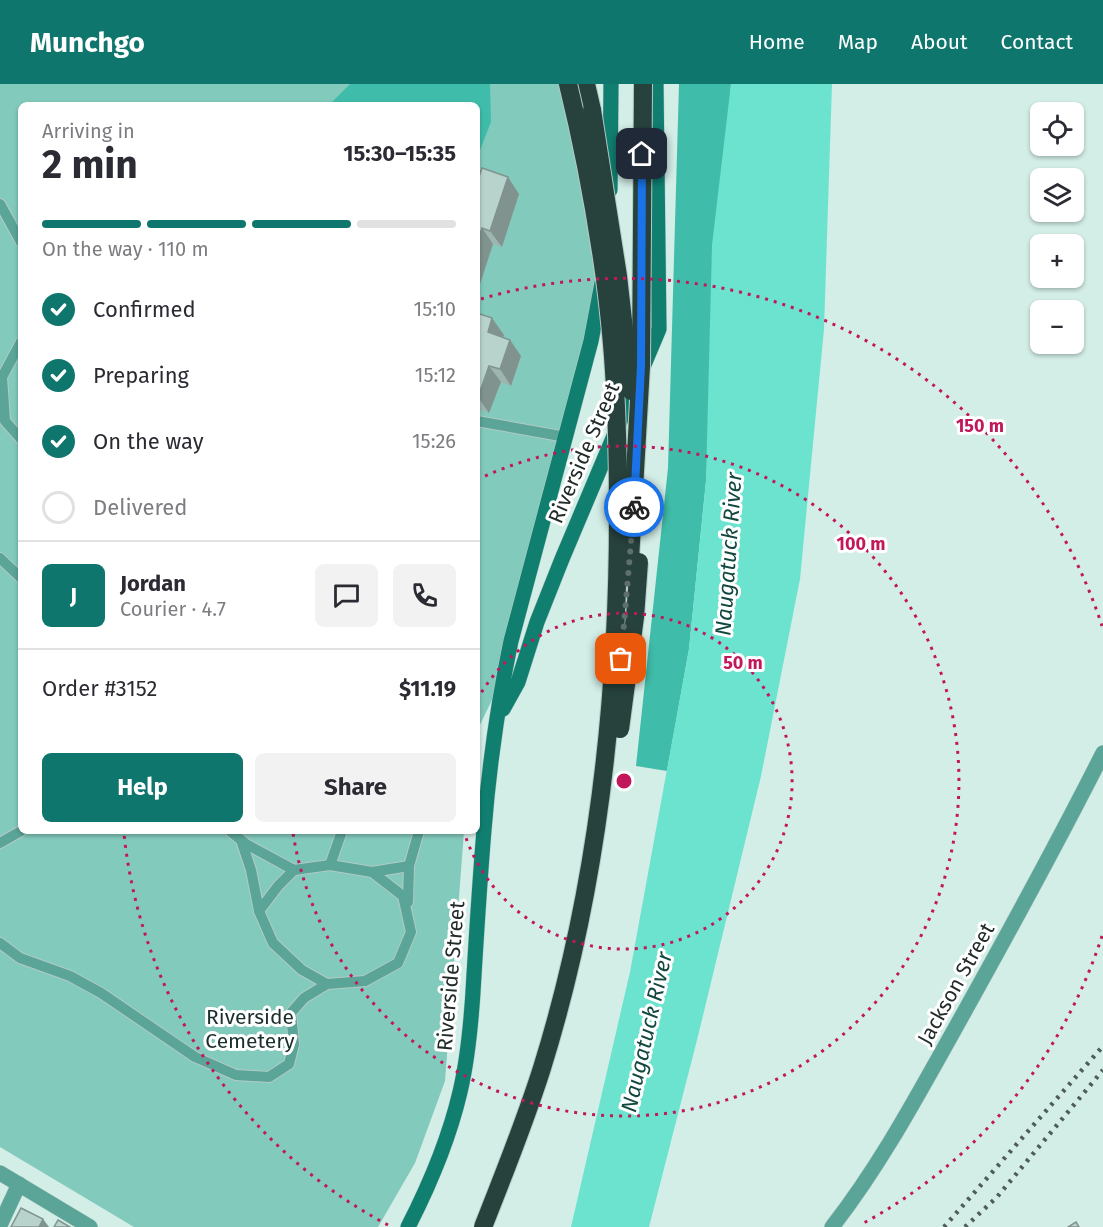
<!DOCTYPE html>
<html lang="en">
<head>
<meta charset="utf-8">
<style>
	:root { --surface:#fff; --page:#f2f2f3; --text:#2b2b33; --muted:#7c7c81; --line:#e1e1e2; --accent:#0f766e }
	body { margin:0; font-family:"Fira Sans",sans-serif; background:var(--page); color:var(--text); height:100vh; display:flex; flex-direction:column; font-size:22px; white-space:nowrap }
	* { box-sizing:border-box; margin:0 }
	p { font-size:20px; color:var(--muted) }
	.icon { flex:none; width:33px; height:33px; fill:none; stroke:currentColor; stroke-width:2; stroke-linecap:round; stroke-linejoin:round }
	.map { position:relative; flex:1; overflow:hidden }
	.drawer { position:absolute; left:18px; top:18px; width:462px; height:732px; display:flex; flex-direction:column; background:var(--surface); border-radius:9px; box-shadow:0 2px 4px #0004 }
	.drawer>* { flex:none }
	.fabs { position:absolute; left:1030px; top:18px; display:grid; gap:12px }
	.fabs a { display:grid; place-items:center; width:54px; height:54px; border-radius:9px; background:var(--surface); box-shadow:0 2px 4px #0004; font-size:30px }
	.pin { position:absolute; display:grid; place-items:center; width:51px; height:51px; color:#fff; margin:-26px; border-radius:12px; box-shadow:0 3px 9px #0006 }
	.courier { position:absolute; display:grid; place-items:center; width:60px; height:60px; margin:-30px; border:4px solid #1a73e8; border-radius:50%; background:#fff; color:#222; box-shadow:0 2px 8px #0007 }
	.summary em { font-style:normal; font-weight:700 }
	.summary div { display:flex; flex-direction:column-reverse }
	.summary { display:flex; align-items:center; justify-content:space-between; height:102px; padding:0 24px }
	h1 { font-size:39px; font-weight:700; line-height:45px }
	.bar { display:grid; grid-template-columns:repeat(4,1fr); gap:9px 6px; align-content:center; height:72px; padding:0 24px }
	.bar i { height:8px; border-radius:4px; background:var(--line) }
	.bar .active { background:var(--accent) }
	.bar p { grid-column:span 4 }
	.line { display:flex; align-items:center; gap:15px; padding:0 24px; border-top:2px solid var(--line) }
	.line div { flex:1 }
	.round { display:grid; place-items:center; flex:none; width:63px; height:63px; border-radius:9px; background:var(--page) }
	ol { padding:0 24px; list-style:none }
	li { display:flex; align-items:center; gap:18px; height:66px }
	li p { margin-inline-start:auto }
	li .icon { padding:6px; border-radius:50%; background:var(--accent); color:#fff; stroke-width:4 }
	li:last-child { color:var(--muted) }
	li i { width:33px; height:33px; border:3px solid var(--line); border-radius:50% }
	.cta { display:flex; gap:12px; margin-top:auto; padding:12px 24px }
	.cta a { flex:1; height:69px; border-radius:9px; background:var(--accent); color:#fff; font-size:24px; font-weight:700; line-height:69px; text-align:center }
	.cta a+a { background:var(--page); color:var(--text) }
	header { display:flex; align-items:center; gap:36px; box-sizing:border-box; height:84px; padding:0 30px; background:var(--accent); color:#fff }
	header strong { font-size:28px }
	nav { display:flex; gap:33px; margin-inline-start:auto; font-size:21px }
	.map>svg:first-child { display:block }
	.green { fill:#82cabc }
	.forest { fill:#40bdaa }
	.water { fill:#6ce3ce }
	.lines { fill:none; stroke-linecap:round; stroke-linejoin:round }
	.lane-casing { stroke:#b3cac5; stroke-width:12 }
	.street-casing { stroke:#b3cac5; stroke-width:16 }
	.secondary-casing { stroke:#b3cac5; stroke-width:16 }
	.highway-casing { stroke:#b3cac5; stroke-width:20 }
	.lane { stroke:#5aa597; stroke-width:10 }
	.street { stroke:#5aa597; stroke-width:15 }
	.secondary { stroke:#107f70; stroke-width:15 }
	.highway { stroke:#27423d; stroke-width:18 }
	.rail { stroke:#4f5d5a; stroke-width:4.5; stroke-dasharray:3 6; stroke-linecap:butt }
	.highway-bridge-casing { stroke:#b3cac5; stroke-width:20; stroke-linecap:butt }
	.highway-bridge { stroke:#27423d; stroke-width:18 }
	.wall { fill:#9eb5af }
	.shaded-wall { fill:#81938f }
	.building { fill:#b8d2cc; stroke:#81938f; stroke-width:1.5 }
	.done { stroke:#5f6f6c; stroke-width:6; stroke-dasharray:0 10.8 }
	.route { stroke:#1a73e8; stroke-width:8 }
	.ring { fill:none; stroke:#c2185b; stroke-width:3; stroke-dasharray:3 6 }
	.labels { text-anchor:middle; stroke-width:6; stroke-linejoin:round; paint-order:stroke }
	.street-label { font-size:21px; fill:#212b29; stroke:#fff }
	.park-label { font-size:21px; fill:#1a2f2b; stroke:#fff }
	.water-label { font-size:22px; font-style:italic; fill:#12483f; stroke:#fff }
	.centre { fill:#c2185b; stroke:#fff; stroke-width:3 }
	.ring-label { font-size:18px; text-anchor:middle; font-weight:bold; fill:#c2185b; stroke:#fff; stroke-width:6; stroke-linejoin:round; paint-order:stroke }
</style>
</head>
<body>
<header>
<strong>Munchgo</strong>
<nav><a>Home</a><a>Map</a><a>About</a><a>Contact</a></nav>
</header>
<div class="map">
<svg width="1103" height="1143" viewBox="0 0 1103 1143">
	<rect width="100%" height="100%" fill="#d3ede7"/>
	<path class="green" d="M0 0H566L587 116 602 248 585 278 503 593 477 647V21H21V747H464L445 997 415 1079 378 1143H134L0 1063Z"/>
	<g class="forest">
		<path d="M350 0H490L491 38 477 74V21H329Z"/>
		<path d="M679 0H731L706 397 689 565 667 687 636 682 668 384Z"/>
	</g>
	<path class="water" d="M731 0H832L824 245 800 495 761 692 698 952 649 1143H571L630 888 689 565 706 397 712 161Z"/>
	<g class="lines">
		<g class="lane-casing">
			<g id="lane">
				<path d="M0 120 21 158"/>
				<path d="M21 258 2 293 5 337 21 355"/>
				<path d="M477 337 566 353"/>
				<path d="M0 474 21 494"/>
				<path d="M230 747 246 760 294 786 330 781 342 747"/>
				<path d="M241 756 251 786 259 827"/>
				<path d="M0 759 21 747"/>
				<path d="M294 786 278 802 259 827 273 859 302 886 327 900 365 897 398 879 411 848 403 812 372 788 330 781"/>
				<path d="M372 788 409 782"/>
				<path d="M408 818 409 782 419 747"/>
				<path d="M0 859 20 874 70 892 101 909 195 973 236 991 269 993 289 980 294 960 291 929 304 914 327 900"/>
			</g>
		</g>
		<g class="street-casing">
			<g id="street">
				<path d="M0 1089 90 1143"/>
				<path d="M0 1141 19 1100"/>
				<path d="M832 1143C879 1083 915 1016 952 950 1004 857 1055 764 1103 669"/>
			</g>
		</g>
		<g class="secondary-casing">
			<g id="secondary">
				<path d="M610 106 611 0"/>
				<path d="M503 625 518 598 537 538 562 475 659 245 656 0"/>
				<path d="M408 1143C430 1100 449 1055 460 1008 469 970 472 930 474 891 477 842 480 794 484 746 489 683 498 619 511 557L591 257 602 199"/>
			</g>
		</g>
		<g class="highway-casing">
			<path id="highway" d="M586 0 592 26"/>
		</g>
		<use href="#lane" class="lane"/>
		<use href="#street" class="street"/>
		<use href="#secondary" class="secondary"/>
		<use href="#highway" class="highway"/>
		<g class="rail">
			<path d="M944 1143 1103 962"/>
			<path d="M965 1143 997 1113 1103 986"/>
		</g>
		<g class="highway-bridge-casing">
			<g id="highway-bridge">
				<path d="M592 26 618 192 631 307"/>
				<path d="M629 493 641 282 643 0"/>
				<path d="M620 645 635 533 639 478"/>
				<path d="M483 1143C504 1090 525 1038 542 984 599 801 619 608 618 417 618 343 615 269 605 195 596 130 584 65 568 0"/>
			</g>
		</g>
		<use href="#highway-bridge" class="highway-bridge"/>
	</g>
	<g class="wall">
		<path d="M477 98 519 110 502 163 493 160 480 200 477 199Z"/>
		<path d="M477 229 504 251 503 253 510 256 521 272 511 302 501 298 489 329 477 325Z"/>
	</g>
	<g class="shaded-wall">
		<path d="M508 93 519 110 502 163 490 147Z"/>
		<path d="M482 144 493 160 480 200 477 196V158Z"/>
		<path d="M492 234 504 251 499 264 488 248Z"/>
		<path d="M510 256 521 272 511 302 500 285Z"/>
		<path d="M489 282 501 298 489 329 478 313Z"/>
		<path d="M43 1135 49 1143H39Z"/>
	</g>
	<g class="building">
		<path d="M482 84 508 93 490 147 482 144 477 158V98Z"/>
		<path d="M477 229 492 234 488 248 510 256 500 285 489 282 478 313Z"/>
		<path d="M21 1124 43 1135 39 1143H11Z"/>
		<path d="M58 1136 70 1143H54Z"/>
		<path d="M1076 1138 1079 1143H1068Z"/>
	</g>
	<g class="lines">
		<path class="done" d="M621 575 634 423"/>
		<path class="route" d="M634 423 641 282 642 70"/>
	</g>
	<g class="ring">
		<path d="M477 616A168 168 0 1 1 464 748"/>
		<path d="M477 396A335 335 0 1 1 293 749"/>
		<path d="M1102 852A503 503 0 0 1 860 1141M388 1141A503 503 0 0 1 124 750M481 215A503 503 0 0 1 1102 542"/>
	</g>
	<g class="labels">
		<g class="street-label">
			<text transform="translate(584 369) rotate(-67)" y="7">Riverside Street</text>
			<text transform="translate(451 892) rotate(-85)" y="7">Riverside Street</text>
			<text transform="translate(956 900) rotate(-61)" y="7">Jackson Street</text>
		</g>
		<g class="park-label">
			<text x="250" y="940">Riverside<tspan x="250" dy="24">Cemetery</tspan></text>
		</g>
		<g class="water-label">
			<text transform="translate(728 470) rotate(-86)" y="8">Naugatuck River</text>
			<text transform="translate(646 948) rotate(-77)" y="8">Naugatuck River</text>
		</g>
	</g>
	<circle cx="624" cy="697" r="9" class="centre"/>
	<g class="ring-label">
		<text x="980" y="348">150 m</text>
		<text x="861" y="466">100 m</text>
		<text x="743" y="585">50 m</text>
	</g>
</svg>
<div class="fabs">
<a><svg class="icon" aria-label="locate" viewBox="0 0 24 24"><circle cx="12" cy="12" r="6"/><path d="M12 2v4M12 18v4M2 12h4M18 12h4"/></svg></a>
<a><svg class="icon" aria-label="layers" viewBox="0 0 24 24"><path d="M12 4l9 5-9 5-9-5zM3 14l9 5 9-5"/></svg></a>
<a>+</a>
<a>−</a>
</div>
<div class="pin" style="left:621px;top:575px;background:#ea580c"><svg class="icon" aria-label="bag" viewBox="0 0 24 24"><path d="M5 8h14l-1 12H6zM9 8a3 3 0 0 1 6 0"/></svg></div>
<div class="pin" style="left:642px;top:70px;background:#1f2937"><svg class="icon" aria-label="home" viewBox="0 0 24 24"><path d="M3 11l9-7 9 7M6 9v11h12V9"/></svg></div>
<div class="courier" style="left:634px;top:423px"><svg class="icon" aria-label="bike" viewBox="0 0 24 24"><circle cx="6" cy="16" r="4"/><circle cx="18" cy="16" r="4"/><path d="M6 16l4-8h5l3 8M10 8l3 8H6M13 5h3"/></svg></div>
<section class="drawer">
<div class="summary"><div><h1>2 min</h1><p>Arriving in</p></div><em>15:30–15:35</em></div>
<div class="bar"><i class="active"></i><i class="active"></i><i class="active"></i><i></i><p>On the way · 110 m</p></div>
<ol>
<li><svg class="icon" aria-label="check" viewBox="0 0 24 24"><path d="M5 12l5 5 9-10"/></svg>Confirmed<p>15:10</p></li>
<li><svg class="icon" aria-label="check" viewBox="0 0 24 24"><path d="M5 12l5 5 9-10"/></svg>Preparing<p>15:12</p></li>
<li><svg class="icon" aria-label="check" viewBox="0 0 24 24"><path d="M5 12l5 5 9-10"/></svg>On the way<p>15:26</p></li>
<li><i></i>Delivered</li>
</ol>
<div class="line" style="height:108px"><b class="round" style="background:var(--accent);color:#fff">J</b><div><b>Jordan</b><p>Courier · 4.7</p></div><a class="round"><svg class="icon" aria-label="chat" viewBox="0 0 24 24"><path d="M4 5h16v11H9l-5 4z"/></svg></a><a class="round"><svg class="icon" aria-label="phone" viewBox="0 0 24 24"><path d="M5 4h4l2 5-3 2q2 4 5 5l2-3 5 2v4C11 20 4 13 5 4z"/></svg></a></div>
<div class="line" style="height:78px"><div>Order #3152</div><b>$11.19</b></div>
<div class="cta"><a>Help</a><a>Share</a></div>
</section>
</div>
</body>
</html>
